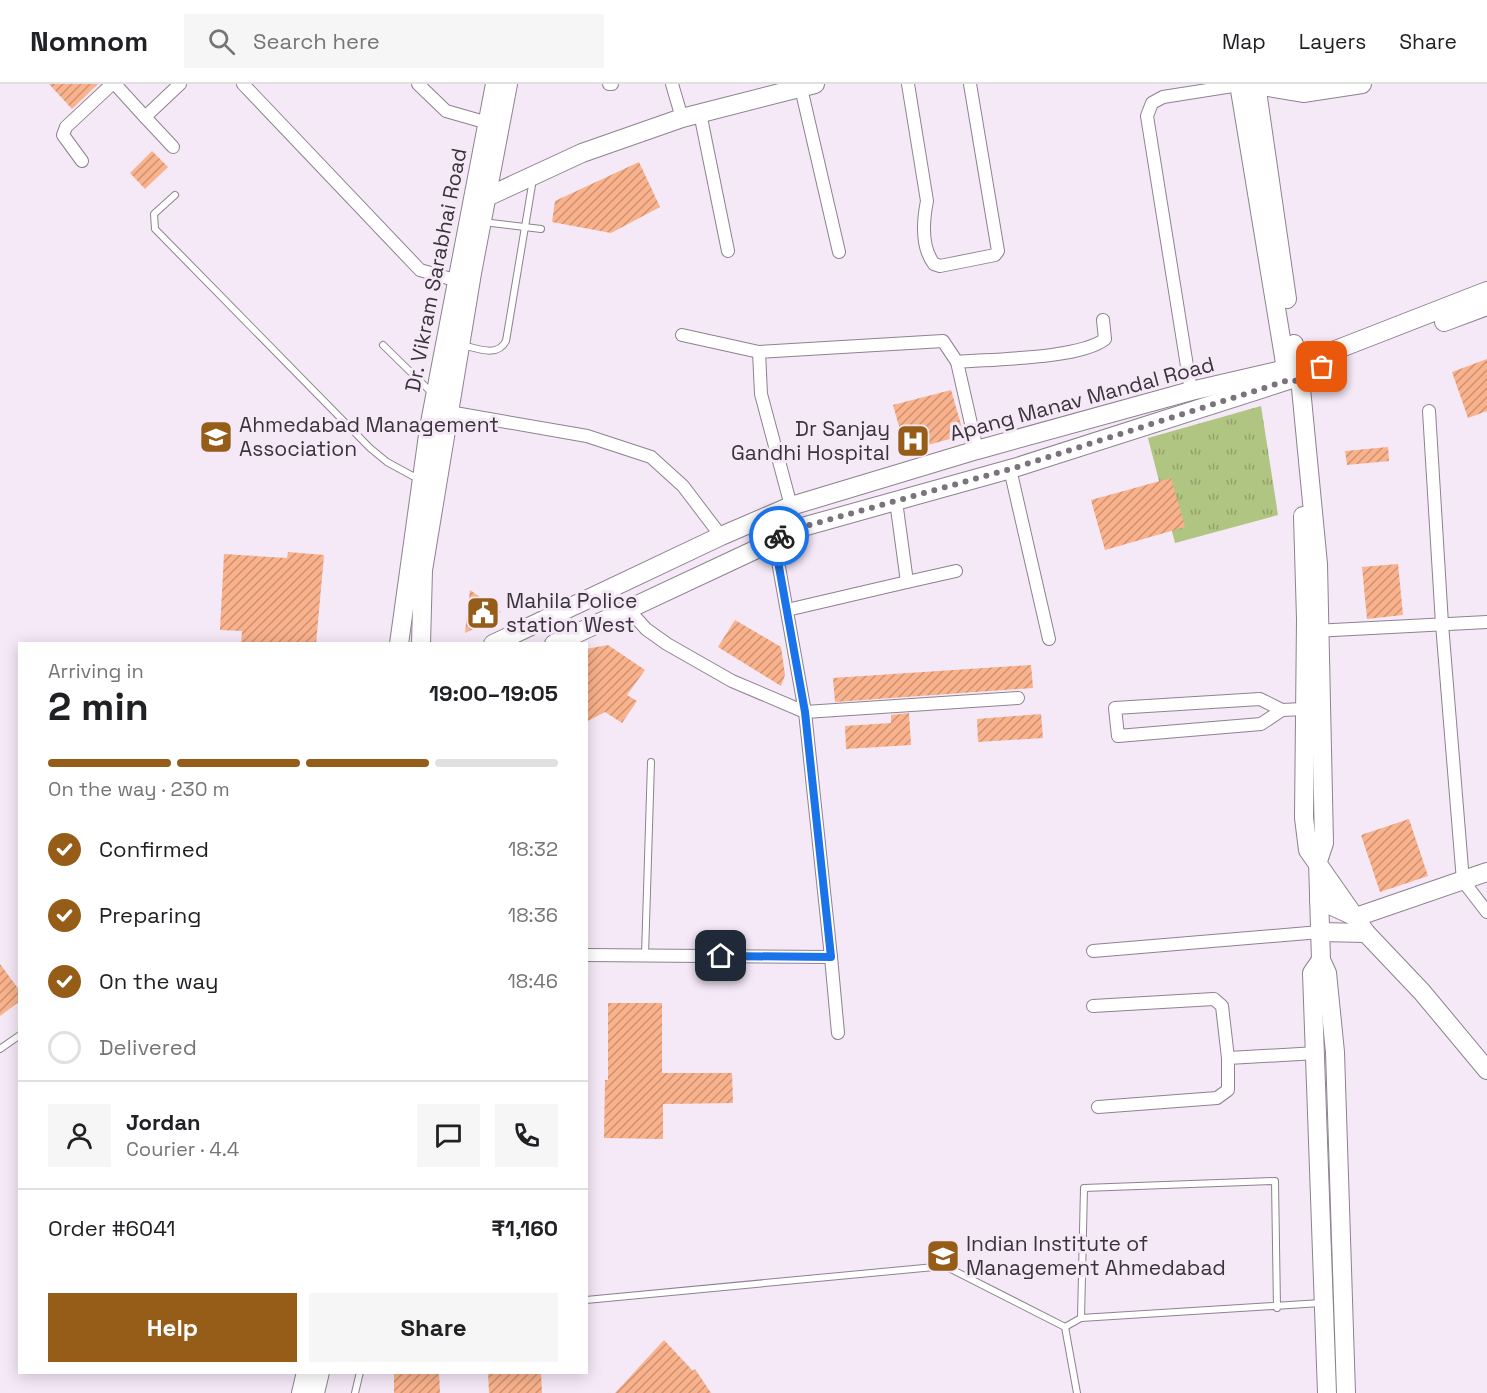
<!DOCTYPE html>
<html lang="en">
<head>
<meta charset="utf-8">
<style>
	:root { --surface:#fff; --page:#f6f6f6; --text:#202124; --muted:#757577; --line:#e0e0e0; --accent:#955d18 }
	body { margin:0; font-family:"Space Grotesk",sans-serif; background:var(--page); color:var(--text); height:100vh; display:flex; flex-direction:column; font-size:22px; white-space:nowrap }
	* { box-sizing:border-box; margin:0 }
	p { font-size:20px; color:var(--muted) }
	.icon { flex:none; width:33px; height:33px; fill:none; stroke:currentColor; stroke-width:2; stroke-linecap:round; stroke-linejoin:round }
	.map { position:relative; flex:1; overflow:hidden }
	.details { position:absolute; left:18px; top:558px; width:570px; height:732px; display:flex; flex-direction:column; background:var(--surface); border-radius:0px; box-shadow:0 3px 15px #0003 }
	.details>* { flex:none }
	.pin { position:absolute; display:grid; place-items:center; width:51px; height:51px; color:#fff; margin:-26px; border-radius:12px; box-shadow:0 3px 9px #0006 }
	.courier { position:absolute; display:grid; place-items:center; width:60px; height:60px; margin:-30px; border:4px solid #1a73e8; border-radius:50%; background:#fff; color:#222; box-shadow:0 2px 8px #0007 }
	.overview em { font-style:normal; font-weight:700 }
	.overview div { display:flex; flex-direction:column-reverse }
	.overview { display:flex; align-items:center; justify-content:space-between; height:102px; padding:0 30px }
	h1 { font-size:39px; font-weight:700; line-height:45px }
	.bar { display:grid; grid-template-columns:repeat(4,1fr); gap:9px 6px; align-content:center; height:72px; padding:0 30px }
	.bar i { height:8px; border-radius:4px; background:var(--line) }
	.bar .selected { background:var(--accent) }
	.bar p { grid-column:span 4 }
	.line { display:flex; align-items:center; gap:15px; padding:0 30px; border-top:2px solid var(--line) }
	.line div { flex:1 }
	.round { display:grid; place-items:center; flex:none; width:63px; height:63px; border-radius:0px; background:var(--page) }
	ol { padding:0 30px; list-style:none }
	li { display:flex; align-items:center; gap:18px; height:66px }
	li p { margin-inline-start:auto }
	li .icon { padding:6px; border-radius:50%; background:var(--accent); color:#fff; stroke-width:4 }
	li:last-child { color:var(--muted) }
	li i { width:33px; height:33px; border:3px solid var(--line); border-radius:50% }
	.primary-button { display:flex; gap:12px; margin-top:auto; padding:12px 30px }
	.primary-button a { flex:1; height:69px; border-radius:0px; background:var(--accent); color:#fff; font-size:24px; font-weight:700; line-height:69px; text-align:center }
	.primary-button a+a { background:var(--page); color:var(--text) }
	header { display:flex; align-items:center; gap:36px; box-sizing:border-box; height:84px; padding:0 30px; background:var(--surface); border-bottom:2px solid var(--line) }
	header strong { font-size:28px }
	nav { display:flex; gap:33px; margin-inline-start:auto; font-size:21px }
	.search { width:420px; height:54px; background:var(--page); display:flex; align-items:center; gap:15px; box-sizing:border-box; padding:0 21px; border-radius:0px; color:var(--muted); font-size:22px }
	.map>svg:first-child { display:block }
	.park { fill:url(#park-tufts) }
	.building { fill:url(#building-hatch) }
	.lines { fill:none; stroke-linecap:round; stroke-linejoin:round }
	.lane-casing { stroke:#8d828f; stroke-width:8 }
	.street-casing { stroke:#8d828f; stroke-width:14 }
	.secondary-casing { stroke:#8d828f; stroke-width:20 }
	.lane { stroke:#fff; stroke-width:6 }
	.street { stroke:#fff; stroke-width:12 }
	.secondary { stroke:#fff; stroke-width:18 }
	.done { stroke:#7b737c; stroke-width:6; stroke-dasharray:0 10.8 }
	.route { stroke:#1a73e8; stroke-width:8 }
	.labels { text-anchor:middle; stroke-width:6; stroke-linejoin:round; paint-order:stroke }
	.street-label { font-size:21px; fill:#39343a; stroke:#f5e8f7 }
	.poi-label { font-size:21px; fill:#39343a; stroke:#f5e8f7; text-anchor:start }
</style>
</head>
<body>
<header>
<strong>Nomnom</strong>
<div class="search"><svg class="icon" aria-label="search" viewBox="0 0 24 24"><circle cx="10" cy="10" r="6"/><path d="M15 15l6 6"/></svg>Search here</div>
<nav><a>Map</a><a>Layers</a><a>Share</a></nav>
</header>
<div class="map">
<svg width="1487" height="1309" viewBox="0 0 1487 1309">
	<defs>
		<pattern id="park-tufts" width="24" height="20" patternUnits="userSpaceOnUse" patternTransform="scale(1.5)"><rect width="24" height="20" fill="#b0c581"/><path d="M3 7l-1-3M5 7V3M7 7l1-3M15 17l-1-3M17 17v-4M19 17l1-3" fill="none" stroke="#90a16b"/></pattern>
		<pattern id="building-hatch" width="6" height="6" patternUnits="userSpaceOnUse" patternTransform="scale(1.5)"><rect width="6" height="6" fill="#fab28c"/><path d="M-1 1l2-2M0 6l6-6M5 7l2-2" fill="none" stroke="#cb9273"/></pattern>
	</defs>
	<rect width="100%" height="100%" fill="#f5e8f7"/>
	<path class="park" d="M1261 322 1278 431 1175 459 1148 354Z"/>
	<g class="building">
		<path d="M49 0H98L72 25Z"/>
		<path d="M152 67 168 83 145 105 130 89Z"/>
		<path d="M639 78 660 123 611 149 552 138 555 117Z"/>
		<path d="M1487 275V327L1468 334 1452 288Z"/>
		<path d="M951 306 964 351 906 367 893 321Z"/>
		<path d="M1388 363 1389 377 1347 381 1345 367Z"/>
		<path d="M1171 394 1185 443 1105 466 1091 416Z"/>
		<path d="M288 468 324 471 316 560H241L242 547 220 546 224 470 287 474Z"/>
		<path d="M1398 480 1403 531 1367 535 1362 483Z"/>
		<path d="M470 506 501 528 496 530 498 533 465 549Z"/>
		<path d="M735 536 781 563 785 591 781 602 718 563Z"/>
		<path d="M608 561 645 586 627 611 637 617 622 639 605 628 586 638V565Z"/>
		<path d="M1031 581 1033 604 835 618 833 594Z"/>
		<path d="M909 629 911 661 846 665 845 642 891 639V631Z"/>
		<path d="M1041 630 1043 654 978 658 977 635Z"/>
		<path d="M1409 735 1428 792 1380 808 1361 751Z"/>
		<path d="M0 880 20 907V917L0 932Z"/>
		<path d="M608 919H662V989H732L733 1019 663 1020V1055L604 1054 605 996H608Z"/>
		<path d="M664 1256 693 1287 695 1285 711 1309H615Z"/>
		<path d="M394 1288H439L440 1309H394Z"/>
		<path d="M488 1288H541L542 1309H489Z"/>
	</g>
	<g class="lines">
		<g class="lane-casing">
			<g id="lane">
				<path d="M175 111 154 130 155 145 370 364 387 378 420 396"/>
				<path d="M483 138 541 145"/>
				<path d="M383 261 432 309"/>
				<path d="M462 261C477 264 497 274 506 257L533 95"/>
				<path d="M645 871 651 678"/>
				<path d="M0 965 20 951"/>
				<path d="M586 1216 945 1182 1065 1243 1077 1309"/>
				<path d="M1277 1224 1275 1097 1084 1104 1081 1234 1321 1219"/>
				<path d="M1065 1243 1081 1234"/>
				<path d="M355 1309 360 1288"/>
			</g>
		</g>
		<g class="street-casing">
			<g id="street">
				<path d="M115 0 145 33 180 0"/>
				<path d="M243 0 420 186 458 197"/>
				<path d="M418 0 446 27 488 39"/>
				<path d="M609 0H612"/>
				<path d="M672 0 682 34"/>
				<path d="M908 0 927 117C923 137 921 163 934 180L940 182 995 171 998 167 970 0"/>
				<path d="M801 4 839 168"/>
				<path d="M700 29 728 167"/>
				<path d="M145 33 173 63"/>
				<path d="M82 77 63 51 66 43 112 0"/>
				<path d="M682 251 759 268 943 257 957 278"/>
				<path d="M759 268 761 310 791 422"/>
				<path d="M1191 307 1147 32 1152 19 1163 13 1239 1"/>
				<path d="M1429 327 1442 540 1463 797 1487 828"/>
				<path d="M449 328 587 352 651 373 683 402 721 452"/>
				<path d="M977 366 957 278C991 275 1080 275 1105 255L1103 236"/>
				<path d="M1010 385 1049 555"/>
				<path d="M896 417 907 498 956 487"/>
				<path d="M628 525 646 545 667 560 732 597 805 628 1018 614"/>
				<path d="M787 526 907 498"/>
				<path d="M1314 547 1487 538"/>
				<path d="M1282 626 1260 615 1115 624 1118 652 1261 640 1282 626 1304 625"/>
				<path d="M1093 867 1320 848"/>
				<path d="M586 871 831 873 805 628 774 455 772 430"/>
				<path d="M831 873 838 949"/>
				<path d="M1093 922 1214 915 1222 922 1228 974"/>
				<path d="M1098 1023 1217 1014 1228 1006V974L1317 969"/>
			</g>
		</g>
		<g class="secondary-casing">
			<g id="secondary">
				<path d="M1256 0 1287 215"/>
				<path d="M1256 1 1303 9 1362 0"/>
				<path d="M479 111 487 113 582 69 682 34 815 0"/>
				<path d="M1444 238 1487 222"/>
				<path d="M1294 260 1297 281 1487 207"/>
				<path d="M1300 294 1318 480 1324 759 1318 777 1321 876 1327 889 1335 968 1346 1309"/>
				<path d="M1303 432 1306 535 1304 734 1308 766 1366 849 1422 908 1487 986"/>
				<path d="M399 560 429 344 495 0"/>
				<path d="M421 560 423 486 472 189 508 0"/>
				<path d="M493 560 721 452 791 422 977 366 1191 307 1286 285 1239 0"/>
				<path d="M554 560 806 442 1014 384 1289 296"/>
				<path d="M1319 816 1356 833 1487 788"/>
				<path d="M1320 848 1366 849"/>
				<path d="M1321 876 1312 889 1327 1309"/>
				<path d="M301 1309 306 1288"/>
				<path d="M315 1309 320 1288"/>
			</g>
		</g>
		<use href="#lane" class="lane"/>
		<use href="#street" class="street"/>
		<use href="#secondary" class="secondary"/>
	</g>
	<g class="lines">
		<path class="done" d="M779 452 806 442 1014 384 1289 296 1295 297 1302 290 1322 283"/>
		<path class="route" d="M721 872 831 873 805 628 774 455 779 452"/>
	</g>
	<defs>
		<g id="school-square" transform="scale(1.725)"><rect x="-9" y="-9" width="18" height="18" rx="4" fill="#955d18" stroke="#f5e8f7"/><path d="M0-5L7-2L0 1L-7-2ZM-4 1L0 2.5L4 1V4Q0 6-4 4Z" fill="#fff"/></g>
		<g id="hospital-square" transform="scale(1.725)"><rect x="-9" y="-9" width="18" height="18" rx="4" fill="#955d18" stroke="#f5e8f7"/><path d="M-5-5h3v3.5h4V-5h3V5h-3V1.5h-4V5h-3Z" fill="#fff"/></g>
		<g id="civic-square" transform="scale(1.725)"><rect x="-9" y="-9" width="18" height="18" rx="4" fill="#955d18" stroke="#f5e8f7"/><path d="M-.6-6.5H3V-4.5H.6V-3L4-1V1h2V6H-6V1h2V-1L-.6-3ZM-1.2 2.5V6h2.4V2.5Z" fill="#fff"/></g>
		<g id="university-square" transform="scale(1.725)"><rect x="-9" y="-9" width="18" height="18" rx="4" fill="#955d18" stroke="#f5e8f7"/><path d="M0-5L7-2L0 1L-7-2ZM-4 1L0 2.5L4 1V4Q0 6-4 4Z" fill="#fff"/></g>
	</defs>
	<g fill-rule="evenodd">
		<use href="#school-square" x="216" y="353"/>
		<use href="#hospital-square" x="913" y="357"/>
		<use href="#civic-square" x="483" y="529"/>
		<use href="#university-square" x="943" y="1172"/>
	</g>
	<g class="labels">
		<g class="street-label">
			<text transform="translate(436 186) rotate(-79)" y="7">Dr. Vikram Sarabhai Road</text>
			<text transform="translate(1082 315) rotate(-15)" y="7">Apang Manav Mandal Road</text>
		</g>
		<g class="poi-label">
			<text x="239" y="348">Ahmedabad Management<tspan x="239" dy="24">Association</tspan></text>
			<text x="890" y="352" text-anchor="end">Dr Sanjay<tspan x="890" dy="24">Gandhi Hospital</tspan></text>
			<text x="506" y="524">Mahila Police<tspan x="506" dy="24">station West</tspan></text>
			<text x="966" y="1167">Indian Institute of<tspan x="966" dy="24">Management Ahmedabad</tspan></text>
		</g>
	</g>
</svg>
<div class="pin" style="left:1322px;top:283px;background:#ea580c"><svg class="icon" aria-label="bag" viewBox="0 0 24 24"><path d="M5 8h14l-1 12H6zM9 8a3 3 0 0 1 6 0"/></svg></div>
<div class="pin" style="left:721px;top:872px;background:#1f2937"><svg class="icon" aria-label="home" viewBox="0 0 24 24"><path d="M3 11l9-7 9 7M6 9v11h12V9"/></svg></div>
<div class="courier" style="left:779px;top:452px"><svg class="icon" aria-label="bike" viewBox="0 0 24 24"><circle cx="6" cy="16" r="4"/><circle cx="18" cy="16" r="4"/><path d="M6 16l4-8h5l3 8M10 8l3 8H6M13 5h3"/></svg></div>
<section class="details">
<div class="overview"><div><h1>2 min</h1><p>Arriving in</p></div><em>19:00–19:05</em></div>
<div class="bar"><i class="selected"></i><i class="selected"></i><i class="selected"></i><i></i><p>On the way · 230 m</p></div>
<ol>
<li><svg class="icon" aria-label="check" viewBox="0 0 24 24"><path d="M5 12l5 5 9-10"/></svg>Confirmed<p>18:32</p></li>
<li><svg class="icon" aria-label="check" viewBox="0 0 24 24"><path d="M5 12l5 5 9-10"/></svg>Preparing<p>18:36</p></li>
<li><svg class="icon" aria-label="check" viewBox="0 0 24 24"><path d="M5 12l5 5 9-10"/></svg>On the way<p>18:46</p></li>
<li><i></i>Delivered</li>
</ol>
<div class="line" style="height:108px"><a class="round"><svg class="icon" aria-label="person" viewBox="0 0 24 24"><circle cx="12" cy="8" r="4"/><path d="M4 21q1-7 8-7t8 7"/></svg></a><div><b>Jordan</b><p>Courier · 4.4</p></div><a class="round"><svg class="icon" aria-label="chat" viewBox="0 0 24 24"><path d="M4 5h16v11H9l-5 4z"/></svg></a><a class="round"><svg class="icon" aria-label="phone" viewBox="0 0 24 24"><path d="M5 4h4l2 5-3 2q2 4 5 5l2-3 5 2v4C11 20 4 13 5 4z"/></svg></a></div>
<div class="line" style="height:78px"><div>Order #6041</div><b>₹1,160</b></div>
<div class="primary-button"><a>Help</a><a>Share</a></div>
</section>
</div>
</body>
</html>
